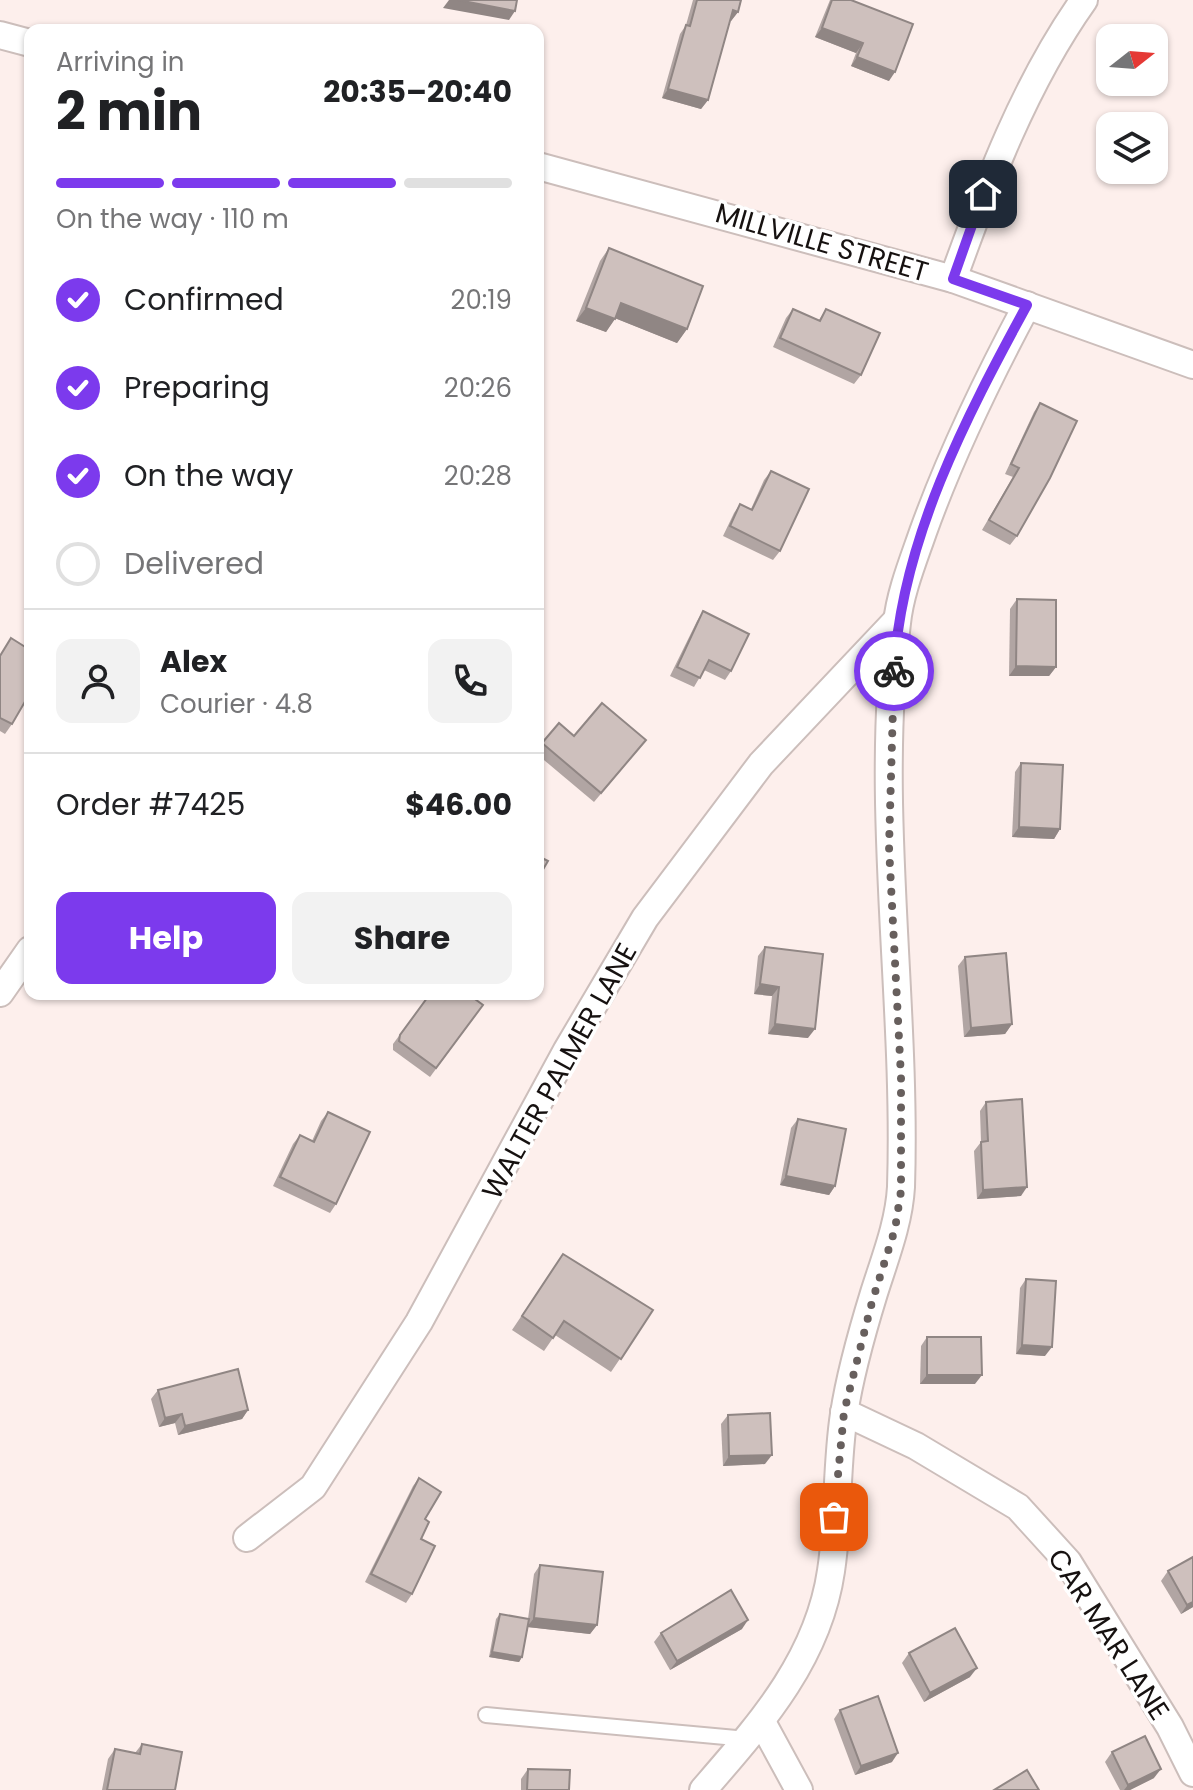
<!DOCTYPE html>
<html lang="en">
<head>
<meta charset="utf-8">
<style>
	:root { --surface:#fff; --page:#f2f2f2; --text:#202124; --muted:#757577; --line:#e0e0e0; --accent:#7c3aed }
	body { margin:0; font-family:Poppins,sans-serif; background:var(--page); color:var(--text); height:100vh; display:flex; flex-direction:column; font-size:30px; white-space:nowrap }
	* { box-sizing:border-box; margin:0 }
	p { font-size:26px; color:var(--muted) }
	.icon { flex:none; width:44px; height:44px; fill:none; stroke:currentColor; stroke-width:2; stroke-linecap:round; stroke-linejoin:round }
	.map { position:relative; flex:1; overflow:hidden }
	.drawer { position:absolute; left:24px; top:24px; width:520px; height:976px; display:flex; flex-direction:column; background:var(--surface); border-radius:16px; box-shadow:0 2px 6px #0004 }
	.drawer>* { flex:none }
	.needle { width:52px; rotate:73deg }
	.buttons { position:absolute; left:1096px; top:24px; display:grid; gap:16px }
	.buttons a { display:grid; place-items:center; width:72px; height:72px; border-radius:16px; background:var(--surface); box-shadow:0 2px 6px #0004; font-size:40px }
	.pin { position:absolute; display:grid; place-items:center; width:68px; height:68px; color:#fff; margin:-34px; border-radius:16px; box-shadow:0 4px 12px #0006 }
	.courier { position:absolute; display:grid; place-items:center; width:80px; height:80px; margin:-40px; border:6px solid #7c3aed; border-radius:50%; background:#fff; color:#222; box-shadow:0 2px 10px #0007 }
	.summary em { font-style:normal; font-weight:700 }
	.summary div { display:flex; flex-direction:column-reverse }
	.summary { display:flex; align-items:center; justify-content:space-between; height:136px; padding:0 32px }
	h1 { font-size:52px; font-weight:700; line-height:60px }
	.bar { display:grid; grid-template-columns:repeat(4,1fr); gap:12px 8px; align-content:center; height:96px; padding:0 32px }
	.bar i { height:10px; border-radius:6px; background:var(--line) }
	.bar .current { background:var(--accent) }
	.bar p { grid-column:span 4 }
	.line { display:flex; align-items:center; gap:20px; padding:0 32px; border-top:2px solid var(--line) }
	.line div { flex:1 }
	.round { display:grid; place-items:center; flex:none; width:84px; height:84px; border-radius:16px; background:var(--page) }
	ol { padding:0 32px; list-style:none }
	li { display:flex; align-items:center; gap:24px; height:88px }
	li p { margin-inline-start:auto }
	li .icon { padding:8px; border-radius:50%; background:var(--accent); color:#fff; stroke-width:4 }
	li:last-child { color:var(--muted) }
	li i { width:44px; height:44px; border:4px solid var(--line); border-radius:50% }
	.button { display:flex; gap:16px; margin-top:auto; padding:16px 32px }
	.button a { flex:1; height:92px; border-radius:16px; background:var(--accent); color:#fff; font-size:32px; font-weight:700; line-height:92px; text-align:center }
	.button a+a { background:var(--page); color:var(--text) }
	.map>svg:first-child { display:block }
	.lines { fill:none; stroke-linecap:round; stroke-linejoin:round }
	.service-casing { stroke:#ccbebb; stroke-width:18 }
	.minor-casing { stroke:#ccbebb; stroke-width:30 }
	.service { stroke:#fff; stroke-width:14 }
	.minor { stroke:#fff; stroke-width:26 }
	.wall { fill:#b1a5a3 }
	.shaded-wall { fill:#908684 }
	.building { fill:#cec0bd; stroke:#908684; stroke-width:2 }
	.done { stroke:#675f5d; stroke-width:8; stroke-dasharray:0 14.4 }
	.route { stroke:#7c3aed; stroke-width:10 }
	.labels { text-anchor:middle; stroke-width:7; stroke-linejoin:round; paint-order:stroke }
	.street-label { font-size:28px; fill:#161110; stroke:#fff }
</style>
</head>
<body>
<div class="map">
<svg width="1193" height="1790" viewBox="0 0 1193 1790">
	<rect width="100%" height="100%" fill="#fdefec"/>
	<g class="lines">
		<g class="service-casing">
			<path id="service" d="M486 1715 747 1739"/>
		</g>
		<g class="minor-casing">
			<g id="minor">
				<path d="M0 35 30 43"/>
				<path d="M538 166 953 279 1193 365"/>
				<path d="M953 279C987 184 1025 83 1084 0"/>
				<path d="M0 993 30 950"/>
				<path d="M844 1412 916 1446 1018 1507 1068 1562 1170 1727 1193 1773"/>
				<path d="M247 1538 313 1487 419 1322 567 1050 645 918 761 764 897 620"/>
				<path d="M762 1722 799 1790"/>
				<path d="M703 1790C760 1724 818 1660 831 1571 839 1519 836 1466 844 1414 850 1374 862 1332 874 1293 885 1258 899 1223 901 1187 907 999 874 811 897 623 900 593 913 561 923 532 951 454 988 378 1027 305"/>
			</g>
		</g>
		<use href="#service" class="service"/>
		<use href="#minor" class="minor"/>
	</g>
	<g class="wall">
		<path d="M693 0H741L738 12 731 21 730 20 708 100 701 109 662 98 680 34 686 25Z"/>
		<path d="M830 0H851L889 81 851 66 856 53 815 37Z"/>
		<path d="M609 248 687 329 677 343 615 318 606 332 576 321 600 261Z"/>
		<path d="M793 309 819 320 826 309 861 375 854 384 773 347 786 318Z"/>
		<path d="M1040 403 1017 536 1010 545 982 530 1013 477 1005 474 1034 412Z"/>
		<path d="M771 471 780 551 773 560 723 536 734 513 740 504 751 509 764 480Z"/>
		<path d="M1017 599 1056 667 1049 676H1009L1010 609Z"/>
		<path d="M703 611 731 671 725 680 704 670 694 687 670 676 697 621Z"/>
		<path d="M11 638 12 724 5 734 0 731V655Z"/>
		<path d="M574 736 646 740 594 802 538 755V749L542 743Z"/>
		<path d="M1021 763 1060 829 1054 839 1012 837 1015 772Z"/>
		<path d="M765 947 808 1038 768 1034 772 996 754 994 758 956Z"/>
		<path d="M965 957 1012 1024 1005 1034 964 1037 958 966Z"/>
		<path d="M430 994 483 1005 430 1077 393 1050V1044Z"/>
		<path d="M986 1102 1021 1196 977 1199 974 1151 981 1142 980 1111Z"/>
		<path d="M328 1112 336 1204 330 1213 273 1186 293 1144 300 1135 312 1141 321 1121Z"/>
		<path d="M798 1119 835 1186 829 1195 780 1185 791 1128Z"/>
		<path d="M563 1254 653 1310 611 1372 555 1335 544 1351 512 1330Z"/>
		<path d="M1026 1279 1045 1356 1016 1354 1020 1288Z"/>
		<path d="M927 1337 975 1384H920L921 1346Z"/>
		<path d="M158 1390 248 1410 242 1419 178 1435 175 1423 159 1427 151 1399Z"/>
		<path d="M728 1415 765 1464 723 1466 721 1424Z"/>
		<path d="M419 1478 421 1539 412 1594 406 1603 365 1582 413 1486Z"/>
		<path d="M540 1565 597 1625 590 1634 528 1627 522 1657 519 1662 489 1657 496 1619 500 1614 528 1619 534 1574Z"/>
		<path d="M1168 1571 1193 1607 1181 1614 1161 1581Z"/>
		<path d="M742 1629 670 1670 654 1642 661 1633Z"/>
		<path d="M909 1653 970 1677 924 1702 902 1663Z"/>
		<path d="M840 1710 892 1762 855 1775 834 1719Z"/>
		<path d="M142 1744 175 1790H102L108 1759 115 1749 135 1753Z"/>
		<path d="M1112 1752 1154 1778 1130 1790H1120L1105 1762Z"/>
		<path d="M528 1769 569 1790H521V1779Z"/>
	</g>
	<g class="shaded-wall">
		<path d="M449 0H458L515 11 509 20 443 8Z"/>
		<path d="M733 10 738 12 731 21 726 19Z"/>
		<path d="M822 28 863 43 856 53 815 37Z"/>
		<path d="M857 57 895 72 889 81 851 66Z"/>
		<path d="M668 89 708 100 701 109 662 98Z"/>
		<path d="M621 303 687 329 677 343 612 317Z"/>
		<path d="M586 308 615 319 606 332 576 321Z"/>
		<path d="M1016 666 1056 667 1049 676H1009Z"/>
		<path d="M1019 827 1060 829 1054 839 1012 837Z"/>
		<path d="M760 984 779 987 772 996 754 994Z"/>
		<path d="M775 1024 815 1029 808 1038 768 1034Z"/>
		<path d="M1012 1024 1005 1034 964 1037 971 1028Z"/>
		<path d="M786 1176 835 1186 829 1195 780 1185Z"/>
		<path d="M1027 1187 1021 1196 977 1199 983 1190Z"/>
		<path d="M1022 1345 1052 1347 1045 1356 1016 1354Z"/>
		<path d="M927 1375H982L975 1384H920Z"/>
		<path d="M248 1410 242 1419 178 1435 185 1426Z"/>
		<path d="M182 1414 175 1423 159 1427 165 1418Z"/>
		<path d="M772 1455 765 1464 723 1466 729 1456Z"/>
		<path d="M1193 1602V1607L1181 1614 1187 1605Z"/>
		<path d="M534 1618 597 1625 590 1634 527 1627Z"/>
		<path d="M748 1620 742 1629 670 1670 677 1661Z"/>
		<path d="M492 1652 522 1657 519 1662 489 1657Z"/>
		<path d="M977 1668 970 1677 924 1702 930 1693Z"/>
		<path d="M898 1753 892 1762 855 1775 861 1766Z"/>
		<path d="M1161 1769 1154 1778 1130 1790H1124L1128 1785Z"/>
	</g>
	<g class="building">
		<path d="M458 0H517L515 11Z"/>
		<path d="M697 0H741L738 12 733 10 708 100 668 89 686 25 690 26Z"/>
		<path d="M832 0H851L913 24 895 72 857 57 863 43 822 28Z"/>
		<path d="M609 248 703 286 687 329 621 303 615 319 586 308Z"/>
		<path d="M793 309 820 321 826 309 880 333 861 375 780 338Z"/>
		<path d="M1040 403 1077 421 1050 478 1017 536 989 520 1019 468 1011 464Z"/>
		<path d="M771 471 809 489 780 551 730 526 740 504 752 510Z"/>
		<path d="M1017 599 1056 600V667L1016 666Z"/>
		<path d="M703 611 749 634 731 671 709 660 700 678 677 667Z"/>
		<path d="M11 638 30 650V693L12 724 0 718V656Z"/>
		<path d="M602 703 646 740 601 793 542 743 559 723 574 736Z"/>
		<path d="M1021 763 1063 765 1060 829 1019 827Z"/>
		<path d="M538 856 548 861 538 878Z"/>
		<path d="M765 947 823 954 815 1029 775 1024 779 987 760 984Z"/>
		<path d="M1006 953 1012 1024 971 1028 965 957Z"/>
		<path d="M430 994H468L483 1005 436 1068 399 1041 400 1035Z"/>
		<path d="M1022 1099 1027 1187 983 1190 981 1142 988 1141 986 1102Z"/>
		<path d="M328 1112 370 1132 336 1204 280 1177 300 1135 314 1142Z"/>
		<path d="M798 1119 846 1129 835 1186 786 1176Z"/>
		<path d="M563 1254 653 1310 621 1359 564 1321 553 1338 522 1316Z"/>
		<path d="M1026 1279 1056 1281 1052 1347 1022 1345Z"/>
		<path d="M927 1337H981L982 1375H927Z"/>
		<path d="M238 1369 248 1410 185 1426 182 1414 165 1418 158 1390Z"/>
		<path d="M770 1413 772 1455 729 1456 728 1415Z"/>
		<path d="M419 1478 441 1492 425 1519 429 1522 421 1539 435 1546 412 1594 371 1574Z"/>
		<path d="M1193 1557V1602L1187 1605 1168 1571Z"/>
		<path d="M540 1565 603 1572 597 1625 534 1618Z"/>
		<path d="M731 1590 748 1620 677 1661 661 1633Z"/>
		<path d="M500 1614 529 1619 522 1657 492 1652Z"/>
		<path d="M955 1628 977 1668 930 1693 909 1653Z"/>
		<path d="M878 1696 898 1753 861 1766 840 1710Z"/>
		<path d="M1145 1736 1161 1769 1128 1785 1112 1752Z"/>
		<path d="M142 1744 182 1752 175 1790H107L115 1749 140 1754Z"/>
		<path d="M528 1769 570 1770 569 1790H527Z"/>
		<path d="M1027 1770 1039 1790H994Z"/>
	</g>
	<g class="lines">
		<path class="done" d="M834 1517 844 1412 872 1302 895 1229 901 1191V1077L889 847 894 671"/>
		<path class="route" d="M894 671C901 541 966 417 1027 305L953 279 983 194"/>
	</g>
	<g class="labels">
		<g class="street-label">
			<text transform="translate(822 242) rotate(16)" y="10">MILLVILLE STREET</text>
			<text transform="translate(559 1071) rotate(-61)" y="10">WALTER PALMER LANE</text>
			<text transform="translate(1109 1634) rotate(57)" y="10">CAR MAR LANE</text>
		</g>
	</g>
</svg>
<div class="buttons">
<a><svg class="needle" viewBox="-14 -14 28 28"><path d="M0-13l5 13h-10z" fill="#e53935"/><path d="M0 13l5-13h-10z" fill="#757577"/></svg></a>
<a><svg class="icon" aria-label="layers" viewBox="0 0 24 24"><path d="M12 4l9 5-9 5-9-5zM3 14l9 5 9-5"/></svg></a>
</div>
<div class="pin" style="left:834px;top:1517px;background:#ea580c"><svg class="icon" aria-label="bag" viewBox="0 0 24 24"><path d="M5 8h14l-1 12H6zM9 8a3 3 0 0 1 6 0"/></svg></div>
<div class="pin" style="left:983px;top:194px;background:#1f2937"><svg class="icon" aria-label="home" viewBox="0 0 24 24"><path d="M3 11l9-7 9 7M6 9v11h12V9"/></svg></div>
<div class="courier" style="left:894px;top:671px"><svg class="icon" aria-label="bike" viewBox="0 0 24 24"><circle cx="6" cy="16" r="4"/><circle cx="18" cy="16" r="4"/><path d="M6 16l4-8h5l3 8M10 8l3 8H6M13 5h3"/></svg></div>
<section class="drawer">
<div class="summary"><div><h1>2 min</h1><p>Arriving in</p></div><em>20:35–20:40</em></div>
<div class="bar"><i class="current"></i><i class="current"></i><i class="current"></i><i></i><p>On the way · 110 m</p></div>
<ol>
<li><svg class="icon" aria-label="check" viewBox="0 0 24 24"><path d="M5 12l5 5 9-10"/></svg>Confirmed<p>20:19</p></li>
<li><svg class="icon" aria-label="check" viewBox="0 0 24 24"><path d="M5 12l5 5 9-10"/></svg>Preparing<p>20:26</p></li>
<li><svg class="icon" aria-label="check" viewBox="0 0 24 24"><path d="M5 12l5 5 9-10"/></svg>On the way<p>20:28</p></li>
<li><i></i>Delivered</li>
</ol>
<div class="line" style="height:144px"><a class="round"><svg class="icon" aria-label="person" viewBox="0 0 24 24"><circle cx="12" cy="8" r="4"/><path d="M4 21q1-7 8-7t8 7"/></svg></a><div><b>Alex</b><p>Courier · 4.8</p></div><a class="round"><svg class="icon" aria-label="phone" viewBox="0 0 24 24"><path d="M5 4h4l2 5-3 2q2 4 5 5l2-3 5 2v4C11 20 4 13 5 4z"/></svg></a></div>
<div class="line" style="height:104px"><div>Order #7425</div><b>$46.00</b></div>
<div class="button"><a>Help</a><a>Share</a></div>
</section>
</div>
</body>
</html>
